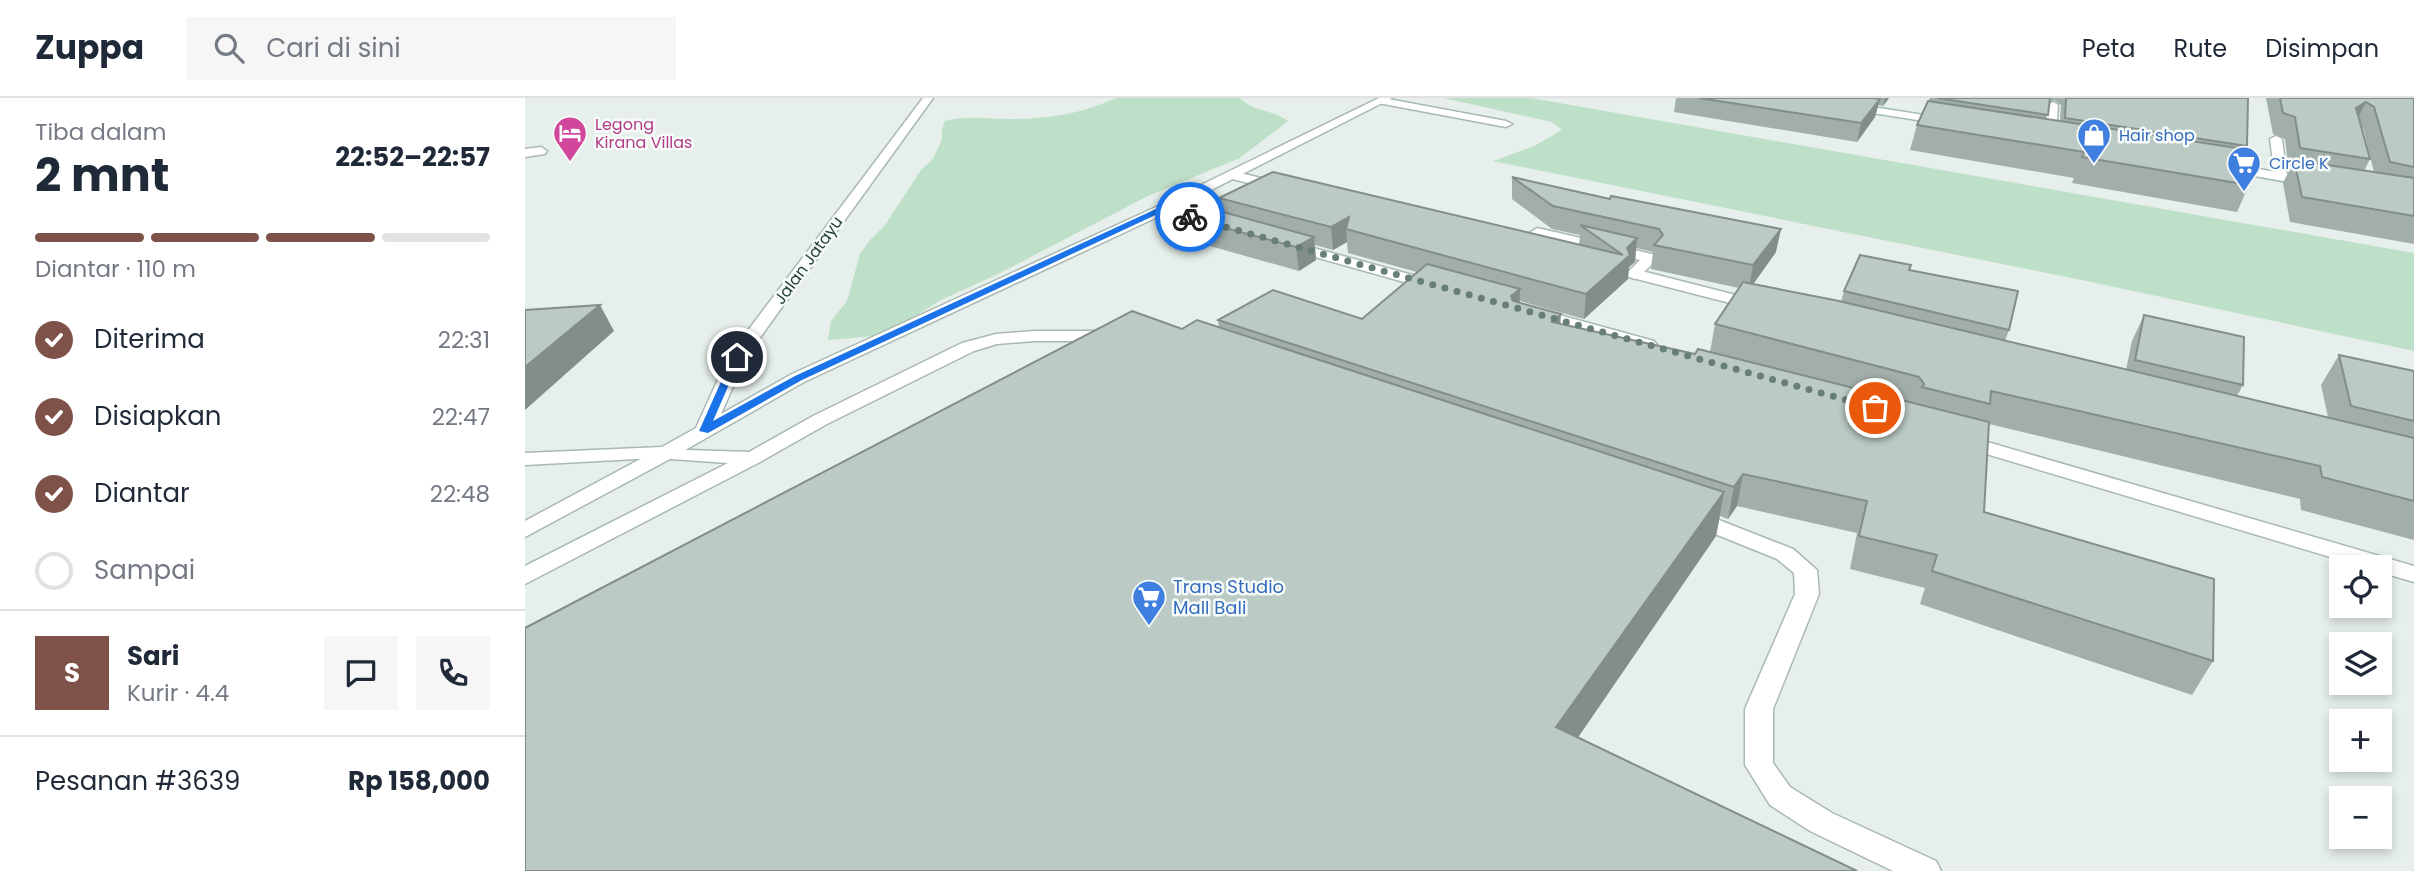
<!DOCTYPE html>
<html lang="id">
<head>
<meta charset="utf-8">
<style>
	:root { --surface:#fff; --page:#f6f6f7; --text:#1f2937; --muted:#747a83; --line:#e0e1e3; --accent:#7f5249 }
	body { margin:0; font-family:Poppins,sans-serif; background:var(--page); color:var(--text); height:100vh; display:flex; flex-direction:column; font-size:26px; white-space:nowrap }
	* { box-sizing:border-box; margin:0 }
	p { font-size:23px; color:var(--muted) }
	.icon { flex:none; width:38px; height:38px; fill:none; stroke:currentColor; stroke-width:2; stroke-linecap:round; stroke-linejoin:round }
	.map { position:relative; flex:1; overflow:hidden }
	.panel { display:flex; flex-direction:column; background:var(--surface); width:525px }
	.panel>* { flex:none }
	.controls { position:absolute; left:1804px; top:457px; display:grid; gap:14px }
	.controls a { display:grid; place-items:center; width:63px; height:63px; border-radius:0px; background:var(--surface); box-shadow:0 4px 10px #0003; font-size:35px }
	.pin { position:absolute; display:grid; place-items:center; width:60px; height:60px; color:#fff; margin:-30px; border:4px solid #fff; border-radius:50%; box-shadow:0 2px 7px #0007 }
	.courier { position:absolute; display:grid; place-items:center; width:70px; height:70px; margin:-35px; border:5px solid #1a73e8; border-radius:50%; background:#fff; color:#222; box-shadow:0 2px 9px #0007 }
	.headline em { font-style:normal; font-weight:700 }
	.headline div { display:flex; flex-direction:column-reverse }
	.headline { display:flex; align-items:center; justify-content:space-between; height:119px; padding:0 35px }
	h1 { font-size:46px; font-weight:700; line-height:52px }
	.bar { display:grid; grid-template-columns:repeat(4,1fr); gap:10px 7px; align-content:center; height:84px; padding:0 35px }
	.bar i { height:9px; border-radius:5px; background:var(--line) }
	.bar .selected { background:var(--accent) }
	.bar p { grid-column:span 4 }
	.line { display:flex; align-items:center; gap:18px; padding:0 35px; border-top:2px solid var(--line) }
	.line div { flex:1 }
	.round { display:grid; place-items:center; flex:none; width:74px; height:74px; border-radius:0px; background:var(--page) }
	ol { padding:0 35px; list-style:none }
	li { display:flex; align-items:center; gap:21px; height:77px }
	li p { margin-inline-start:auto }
	li .icon { padding:7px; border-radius:50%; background:var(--accent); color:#fff; stroke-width:4 }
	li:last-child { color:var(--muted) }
	li i { width:38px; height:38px; border:4px solid var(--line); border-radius:50% }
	header { display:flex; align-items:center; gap:42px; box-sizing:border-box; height:98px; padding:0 35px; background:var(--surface); border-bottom:2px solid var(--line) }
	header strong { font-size:33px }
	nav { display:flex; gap:38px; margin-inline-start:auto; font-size:24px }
	.search { width:490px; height:63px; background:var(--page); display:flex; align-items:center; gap:18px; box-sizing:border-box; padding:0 24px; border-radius:0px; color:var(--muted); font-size:26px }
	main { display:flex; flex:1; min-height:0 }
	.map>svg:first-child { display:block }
	.green { fill:#bfe0c8 }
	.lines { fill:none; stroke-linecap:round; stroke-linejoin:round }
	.lane-casing { stroke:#a8b8b2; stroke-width:3 }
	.street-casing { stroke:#a8b8b2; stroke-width:3 }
	.secondary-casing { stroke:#a4bbb3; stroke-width:3 }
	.lane { fill:#fff; fill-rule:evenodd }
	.street { fill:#fff; fill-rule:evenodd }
	.secondary { fill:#fff; fill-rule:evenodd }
	.wall { fill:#a1aea9; fill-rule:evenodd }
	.shaded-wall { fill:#838d89 }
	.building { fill:#bbcac4; stroke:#838d89; stroke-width:2 }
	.route { fill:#1a73e8 }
	.done { stroke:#687f78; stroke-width:7; stroke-dasharray:0 12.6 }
	.labels { text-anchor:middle; stroke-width:5; stroke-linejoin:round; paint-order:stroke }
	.far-hotel-label { font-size:16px; fill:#b23c85; stroke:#f7fbf9; text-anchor:start }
	.far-shop-label { font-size:16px; fill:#366cbe; stroke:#f7fbf9; text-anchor:start }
	.far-street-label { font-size:16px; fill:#24423a; stroke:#f7fbf9 }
	.shop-label { font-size:18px; fill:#366cbe; stroke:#f7fbf9; text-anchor:start }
</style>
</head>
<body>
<header>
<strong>Zuppa</strong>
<div class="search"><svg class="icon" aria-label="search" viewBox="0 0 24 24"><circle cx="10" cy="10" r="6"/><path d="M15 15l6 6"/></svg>Cari di sini</div>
<nav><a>Peta</a><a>Rute</a><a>Disimpan</a></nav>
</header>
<main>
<section class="panel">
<div class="headline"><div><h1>2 mnt</h1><p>Tiba dalam</p></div><em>22:52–22:57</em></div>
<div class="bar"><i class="selected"></i><i class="selected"></i><i class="selected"></i><i></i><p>Diantar · 110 m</p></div>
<ol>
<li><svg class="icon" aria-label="check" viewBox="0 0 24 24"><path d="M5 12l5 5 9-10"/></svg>Diterima<p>22:31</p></li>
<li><svg class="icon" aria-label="check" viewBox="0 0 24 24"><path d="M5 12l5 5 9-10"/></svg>Disiapkan<p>22:47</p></li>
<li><svg class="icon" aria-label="check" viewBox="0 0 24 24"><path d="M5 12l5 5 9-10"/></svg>Diantar<p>22:48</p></li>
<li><i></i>Sampai</li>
</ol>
<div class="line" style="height:126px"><b class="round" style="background:var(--accent);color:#fff">S</b><div><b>Sari</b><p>Kurir · 4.4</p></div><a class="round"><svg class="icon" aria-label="chat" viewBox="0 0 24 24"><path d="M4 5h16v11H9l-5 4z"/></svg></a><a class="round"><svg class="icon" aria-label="phone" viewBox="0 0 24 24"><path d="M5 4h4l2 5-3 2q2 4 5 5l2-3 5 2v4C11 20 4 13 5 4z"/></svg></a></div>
<div class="line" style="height:91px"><div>Pesanan #3639</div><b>Rp 158,000</b></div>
</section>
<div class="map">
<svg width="1889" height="773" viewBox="0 0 1889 773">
	<rect width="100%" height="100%" fill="#e6efeb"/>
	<g class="green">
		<path d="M591 0H715C728 14 749 12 763 23L715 60 623 98 475 175 414 203 386 221 349 238 303 242 306 223 322 203 335 156 345 142 360 127 396 72 408 61 417 41V31L420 23C442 17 462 21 485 21 523 21 556 16 591 0Z"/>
		<path d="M918 0H1006L1889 155V253L1566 184 968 63 1009 48 1037 32 1027 24Z"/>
	</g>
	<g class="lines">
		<g class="lane-casing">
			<g id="lane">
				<path d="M858 0 981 23 987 26 981 29 853 5V1Z"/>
				<path d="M1528 4 1533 7 1531 40 1525 43 1519 40 1523 7Z"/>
				<path d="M1751 38 1757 41 1762 79 1756 83 1750 79 1745 41Z"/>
				<path d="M16 49 22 53 20 56 0 59V51Z"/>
				<path d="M707 73 761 86 762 89 756 93 703 80 701 77Z"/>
				<path d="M636 108 690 122 692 125 685 129 631 115V109Z"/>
				<path d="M1012 130 1131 157 1133 160 1114 179 1109 181 1101 176 1115 162 1015 139 994 152 981 146 983 143H992Z"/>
				<path d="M763 143 917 185 919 188 911 193 758 150 756 147 758 144Z"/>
				<path d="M1009 210 1129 243 1132 247 1123 252 1003 218 1001 215 1003 212Z"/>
				<path d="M509 233H588L596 238 588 243H509L472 246 449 253 302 326 235 364 0 486V468L203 365 145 361 0 439V423L134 351 224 354 288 318 437 245 471 236Z"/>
				<path d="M1166 411 1268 451 1292 472 1294 496 1248 611V665L1265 689 1307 715 1411 763 1416 773H1368L1285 733 1245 707 1220 667V611L1270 496 1269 475 1252 461 1158 423 1155 418 1158 413Z"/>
			</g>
		</g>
		<g class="street-casing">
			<g id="street">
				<path d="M398 0H408L221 259 196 316 267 276 631 109 854 0H867L641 115 279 284 148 359 0 367V355L137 349 171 330 203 259Z"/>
				<path d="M1109 171 1238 204 1240 207 1232 212 1104 179 1101 176 1104 173Z"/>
				<path d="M1435 336 1889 468V484L1855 474V469H1839L1428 346 1425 342 1428 338Z"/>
			</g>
		</g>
		<g class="secondary-casing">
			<g id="secondary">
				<path d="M1266 0H1291L1424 21 1430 24 1424 27 1271 3Z"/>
				<path d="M1698 65 1787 80 1793 84 1787 88 1694 72 1692 69Z"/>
			</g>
		</g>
		<use href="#lane" class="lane"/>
		<use href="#street" class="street"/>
		<use href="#secondary" class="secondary"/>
	</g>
	<g class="wall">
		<path d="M1151 0H1364L1358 8 1353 7 1350 19 1332 44 1149 14Z"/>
		<path d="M1405 0H1723L1722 48 1720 51 1724 87 1712 114 1547 85 1549 80 1385 52 1392 27ZM1529 2 1536 7 1535 23 1521 21 1524 5Z"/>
		<path d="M1741 0H1889V146L1765 124 1758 85 1764 73 1760 41 1748 36ZM1837 30H1838L1849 74 1839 73 1845 61Z"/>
		<path d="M987 79 1251 154 1228 186 1316 204 1319 193 1384 172 1484 232 1480 243 1601 272 1607 243 1619 217 1718 287 1712 298 1803 319 1796 287 1814 257 1889 273V442L1776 412 1775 401 1464 326 1459 414 1688 563 1667 597 1395 506 1400 490 1325 471 1332 435 1212 408 1203 421 1195 418 1191 438 1053 639 0 773 657 231 694 230 693 222 837 221 892 174 823 155 822 144 808 152 790 147 791 162 774 173 660 141 656 118 696 114 694 100 1054 147 1055 137 1027 131 987 101ZM1111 150 1128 154 1126 171 1214 190 1190 226 1185 254 1170 256 1035 226 995 205V203L1059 221 1103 181 1104 169 1110 164Z"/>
	</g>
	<g class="shaded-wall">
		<path d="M1360 0H1364L1358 8Z"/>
		<path d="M1355 1 1350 19 1332 44 1336 25Z"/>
		<path d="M1841 4 1830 26 1831 10Z"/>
		<path d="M824 119 821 131 822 144 808 152 806 129Z"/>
		<path d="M1256 131 1251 154 1224 192 1228 167Z"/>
		<path d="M789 139 791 162 774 173 771 149Z"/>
		<path d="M1112 140 1110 164 1104 169 1103 181 1059 221 1061 196 1102 150Z"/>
		<path d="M995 191 994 219 986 198Z"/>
		<path d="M75 207 89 233 0 312V269Z"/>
		<path d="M1036 216 1034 244 1027 224Z"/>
		<path d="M1218 376 1212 408 1203 421 1209 389Z"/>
		<path d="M1199 394 1191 438 1028 676 1031 629Z"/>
	</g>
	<g class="building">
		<path d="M1174 0H1348L1355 1 1336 25Z"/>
		<path d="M1412 0H1525L1523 17Z"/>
		<path d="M1541 0H1723L1722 48 1540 20Z"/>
		<path d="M1755 0H1889V69L1865 64 1849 9 1841 4 1831 10 1845 61 1775 50 1770 19 1758 15Z"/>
		<path d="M1403 3 1725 52 1724 87 1557 59 1559 54 1392 27Z"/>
		<path d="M1769 62 1889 80V118L1777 99Z"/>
		<path d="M748 74 1098 157 1055 127 1112 140 1102 150 1105 157 1061 196 821 131 824 119 806 129 694 100Z"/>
		<path d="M987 79 1085 101 1086 98 1256 131 1228 167 1129 147 1138 137 1134 131 1028 108Z"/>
		<path d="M676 108 789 139 771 149 656 118Z"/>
		<path d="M1335 157 1386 167 1384 172 1493 193 1484 232 1319 193Z"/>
		<path d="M902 166 995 191 986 198 988 203 1036 216 1027 224 1170 256 1173 251 1464 324 1459 414 1689 481 1688 563 1407 473 1412 457 1334 438 1342 403 1218 376 1209 389 693 222 748 192 837 221Z"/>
		<path d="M1218 184 1314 203 1889 340V403L1797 379 1795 368 1466 293 1465 306 1397 289 1399 286 1394 279 1190 226Z"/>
		<path d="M75 207 0 269V212Z"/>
		<path d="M607 213 657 231 672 222 1199 394 1031 629 1332 773H0V530Z"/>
		<path d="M1619 217 1719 239 1718 287 1610 262Z"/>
		<path d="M1814 257 1889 273V323L1826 308Z"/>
	</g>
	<path class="route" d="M633 110 669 119 665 122 637 114 277 282 183 335 174 333 208 257 216 259 188 323 270 278Z"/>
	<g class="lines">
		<path class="done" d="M665 119 1350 310"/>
	</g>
	<defs>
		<g id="hotel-pin" transform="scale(1.75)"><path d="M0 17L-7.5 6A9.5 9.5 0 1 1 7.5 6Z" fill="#d1479c" stroke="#f7fbf9"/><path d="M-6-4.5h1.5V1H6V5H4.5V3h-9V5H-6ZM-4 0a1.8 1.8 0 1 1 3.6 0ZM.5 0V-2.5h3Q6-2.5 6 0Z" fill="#fff"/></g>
		<g id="shop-pin" transform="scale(1.75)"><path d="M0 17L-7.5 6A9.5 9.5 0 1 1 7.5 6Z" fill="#3f7fe0" stroke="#f7fbf9"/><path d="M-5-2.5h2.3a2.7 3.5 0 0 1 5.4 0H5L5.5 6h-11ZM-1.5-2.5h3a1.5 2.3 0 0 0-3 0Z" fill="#fff"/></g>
		<g id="supermarket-pin" transform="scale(1.75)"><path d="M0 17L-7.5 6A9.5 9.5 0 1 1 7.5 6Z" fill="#3f7fe0" stroke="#f7fbf9"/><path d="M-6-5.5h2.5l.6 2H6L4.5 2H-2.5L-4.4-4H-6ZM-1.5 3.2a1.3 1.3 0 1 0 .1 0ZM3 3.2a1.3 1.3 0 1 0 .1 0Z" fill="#fff"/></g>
	</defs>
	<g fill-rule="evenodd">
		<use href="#hotel-pin" x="45" y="35"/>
		<use href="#shop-pin" x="1569" y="37"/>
		<use href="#supermarket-pin" x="1719" y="65"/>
		<use href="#supermarket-pin" x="624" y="499"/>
	</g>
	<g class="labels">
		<g class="far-hotel-label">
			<text x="70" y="32">Legong<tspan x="70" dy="18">Kirana Villas</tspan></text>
		</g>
		<g class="far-shop-label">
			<text x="1594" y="43">Hair shop</text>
			<text x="1744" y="71">Circle K</text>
		</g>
		<g class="far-street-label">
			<text transform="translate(283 162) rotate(-54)" y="6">Jalan Jatayu</text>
		</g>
		<g class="shop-label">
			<text x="648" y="495">Trans Studio<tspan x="648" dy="21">Mall Bali</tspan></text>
		</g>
	</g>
</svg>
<div class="controls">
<a><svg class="icon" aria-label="locate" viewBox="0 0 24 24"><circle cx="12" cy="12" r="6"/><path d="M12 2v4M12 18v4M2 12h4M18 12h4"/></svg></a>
<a><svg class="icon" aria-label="layers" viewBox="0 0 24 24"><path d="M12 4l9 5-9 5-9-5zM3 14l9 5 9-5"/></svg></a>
<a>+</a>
<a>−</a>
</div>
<div class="pin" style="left:1350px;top:310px;background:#ea580c"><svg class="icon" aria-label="bag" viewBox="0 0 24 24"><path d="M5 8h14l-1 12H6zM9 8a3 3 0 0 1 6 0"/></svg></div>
<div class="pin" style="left:212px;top:259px;background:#1f2937"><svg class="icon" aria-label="home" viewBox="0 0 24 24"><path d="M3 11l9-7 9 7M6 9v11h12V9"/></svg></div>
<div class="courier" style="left:665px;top:119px"><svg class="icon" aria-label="bike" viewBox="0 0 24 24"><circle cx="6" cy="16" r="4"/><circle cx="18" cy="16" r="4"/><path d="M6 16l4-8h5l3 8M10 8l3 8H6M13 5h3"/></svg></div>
</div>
</main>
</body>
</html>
